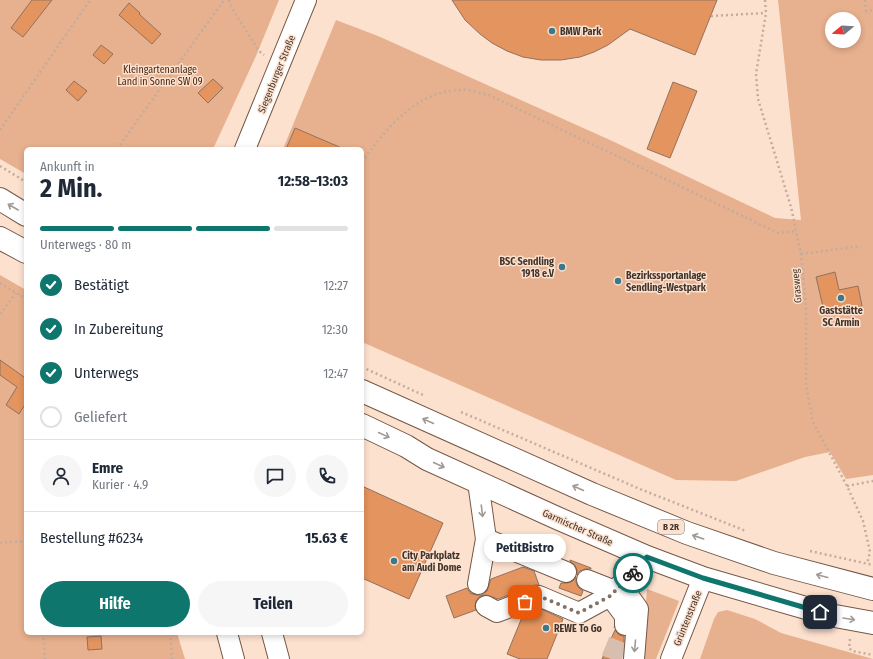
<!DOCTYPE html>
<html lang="de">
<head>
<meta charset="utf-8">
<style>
	:root { --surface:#fff; --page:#f6f6f7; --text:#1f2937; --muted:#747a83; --line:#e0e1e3; --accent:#0f766e }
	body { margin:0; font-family:"Fira Sans Condensed",sans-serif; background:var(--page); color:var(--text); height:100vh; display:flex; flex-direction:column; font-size:15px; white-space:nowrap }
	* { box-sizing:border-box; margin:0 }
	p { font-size:13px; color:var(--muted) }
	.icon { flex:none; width:22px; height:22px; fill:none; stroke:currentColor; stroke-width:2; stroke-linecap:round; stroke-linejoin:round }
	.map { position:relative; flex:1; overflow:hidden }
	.sheet { position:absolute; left:24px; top:147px; width:340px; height:488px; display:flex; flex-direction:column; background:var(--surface); border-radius:6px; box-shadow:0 2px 6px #0003 }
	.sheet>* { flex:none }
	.needle { width:26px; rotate:252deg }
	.fabs { position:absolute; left:825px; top:12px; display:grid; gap:8px }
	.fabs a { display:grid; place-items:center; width:36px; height:36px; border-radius:50%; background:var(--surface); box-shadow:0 2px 6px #0003; font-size:20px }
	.pin { position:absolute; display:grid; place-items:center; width:34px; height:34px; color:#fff; margin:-17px; border-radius:8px; box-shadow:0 2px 6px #0006 }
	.courier { position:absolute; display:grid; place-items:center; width:40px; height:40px; margin:-20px; border:3px solid #0f766e; border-radius:50%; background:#fff; color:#222; box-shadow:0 1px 5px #0007 }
	.bubble { position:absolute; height:28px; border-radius:14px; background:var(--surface); box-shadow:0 2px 6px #0003; font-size:13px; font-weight:700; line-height:28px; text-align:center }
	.head em { font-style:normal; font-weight:700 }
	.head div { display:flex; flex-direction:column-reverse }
	.head { display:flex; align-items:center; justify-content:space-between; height:68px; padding:0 16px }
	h1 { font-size:26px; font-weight:700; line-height:30px }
	.bar { display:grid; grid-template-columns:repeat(4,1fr); gap:6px 4px; align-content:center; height:48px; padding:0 16px }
	.bar i { height:5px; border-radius:3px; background:var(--line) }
	.bar .on { background:var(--accent) }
	.bar p { grid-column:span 4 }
	.line { display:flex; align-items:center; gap:10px; padding:0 16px; border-top:1px solid var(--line) }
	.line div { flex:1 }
	.round { display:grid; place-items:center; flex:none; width:42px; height:42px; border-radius:21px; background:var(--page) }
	ol { padding:0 16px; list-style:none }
	li { display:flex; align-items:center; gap:12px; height:44px }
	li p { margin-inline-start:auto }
	li .icon { padding:4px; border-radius:50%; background:var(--accent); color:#fff; stroke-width:4 }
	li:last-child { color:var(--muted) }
	li i { width:22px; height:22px; border:2px solid var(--line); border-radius:50% }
	.button { display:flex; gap:8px; margin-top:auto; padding:8px 16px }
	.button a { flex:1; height:46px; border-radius:24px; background:var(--accent); color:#fff; font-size:16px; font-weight:700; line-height:46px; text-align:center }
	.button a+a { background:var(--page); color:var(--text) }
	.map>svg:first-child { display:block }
	.green { fill:#e7b08e; fill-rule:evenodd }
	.building { fill:#e4945e; stroke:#91725e }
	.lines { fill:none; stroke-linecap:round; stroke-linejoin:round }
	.minor-tunnel { stroke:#d7beae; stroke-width:20; stroke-dasharray:20 10; stroke-linecap:butt }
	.minor-casing { stroke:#755744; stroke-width:22 }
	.highway-casing { stroke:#755744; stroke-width:24 }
	.path { stroke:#c4ac9d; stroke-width:2.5; stroke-dasharray:2 3; stroke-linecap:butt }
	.minor { stroke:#fff; stroke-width:20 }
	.highway { stroke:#fff; stroke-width:22 }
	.oneway { stroke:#a09a95 }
	.done { stroke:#837164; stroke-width:4; stroke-dasharray:0 7.2 }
	.route { stroke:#0f766e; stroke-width:5 }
	.poi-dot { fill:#39788d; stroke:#fde1cf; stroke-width:1.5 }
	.labels { text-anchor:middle; stroke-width:3; stroke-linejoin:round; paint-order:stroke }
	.shield { fill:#fde1cf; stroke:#79685c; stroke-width:1 }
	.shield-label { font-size:9px; font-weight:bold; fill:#41342b }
	.poi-label { font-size:10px; font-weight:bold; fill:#41342b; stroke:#fde1cf; text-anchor:start }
	.park-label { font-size:10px; fill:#46260f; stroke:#fde1cf }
	.street-label { font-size:10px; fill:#41342b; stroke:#fde1cf }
</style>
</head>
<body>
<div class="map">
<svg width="873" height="659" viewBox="0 0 873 659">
	<rect width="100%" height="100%" fill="#fde1cf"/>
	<g class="green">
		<path d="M0 0H279L256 56 213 149H26V174L0 159Z"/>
		<path d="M778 0H873V475L846 479 830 452 805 457 736 481 676 480 362 342V149H283L336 20 378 36 610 140 775 218 801 220ZM832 19H854V41H832Z"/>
		<path d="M0 275 26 290V633H177L185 659H0Z"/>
		<path d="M647 589 679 601 656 659H642Z"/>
		<path d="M727 610 755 619 781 633 873 659H700L714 619 718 612Z"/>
	</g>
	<g class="building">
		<path d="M32 0H52L23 37 11 28Z"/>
		<path d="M452 0H717L695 55 630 29 608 45 594 52 580 57 561 60H541L523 57 507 51 492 43 480 34 465 20Z"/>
		<path d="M129 3 140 13 139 14 161 34 152 44 119 15Z"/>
		<path d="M101 45 113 54 104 64 93 55Z"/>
		<path d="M213 79 223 88 208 103 198 93Z"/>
		<path d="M74 81 87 91 78 101 66 90Z"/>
		<path d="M673 82 697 91 670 158 647 149Z"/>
		<path d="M295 128 344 149H286Z"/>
		<path d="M835 272 839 290 858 286 862 306 825 315 816 277Z"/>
		<path d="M0 360 24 377 26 374V403L19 414 6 405 17 387 0 375Z"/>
		<path d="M362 486 443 523 409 599 362 578Z"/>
		<path d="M570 560 591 568V569H585L580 571 577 575V570L575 565 570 561Z"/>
		<path d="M523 567 534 571 539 585H535L498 599 486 595 480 596 476 601 475 606 476 610 454 618 446 596 467 588 470 593 476 595H482L487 591 491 579Z"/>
		<path d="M576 577V582L578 587 583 591 581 596 559 588 561 583H568L573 581Z"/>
		<path d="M539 608 563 619 547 659H520L507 654 523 615Z"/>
		<path d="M615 630 619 635 624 636V644L617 659H602Z"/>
		<path d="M101 636 102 649 88 650 87 637Z"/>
	</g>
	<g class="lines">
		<path class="minor-tunnel" d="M611 659 625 625"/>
		<g class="minor-casing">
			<g id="minor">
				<path d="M245 149 306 0"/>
				<path d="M486 539 566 572"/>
				<path d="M587 580 615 591"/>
				<path d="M478 584 486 539 478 482"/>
				<path d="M621 585 638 609 634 659"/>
				<path d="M610 596 625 616V625"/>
				<path d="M486 606 497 612 539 596 579 613 610 596 647 557"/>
				<path d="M227 633 234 659"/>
				<path d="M272 633 279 659"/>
				<path d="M671 659 703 578"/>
			</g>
		</g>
		<g class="highway-casing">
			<g id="highway">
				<path d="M0 199 26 215"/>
				<path d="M0 238 26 252"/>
				<path d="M362 391 592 494 687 533 774 563 873 589"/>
				<path d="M362 425 406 446 427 459 557 518 647 557 703 578 806 608 835 616 873 623"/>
			</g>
		</g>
		<g class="path">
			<path d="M229 0 233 10 259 51 264 55"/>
			<path d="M765 0 766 13 756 74 758 99 791 207 801 254 806 305V386L813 422 847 486 863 521 870 552 867 564"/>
			<path d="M865 0 866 11 873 10"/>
			<path d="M711 16 766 13"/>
			<path d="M0 130 90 0"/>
			<path d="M117 149 224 0"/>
			<path d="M362 162C388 126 419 87 469 90 475 91 483 94 489 95L778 233 796 231"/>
			<path d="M0 166 26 182"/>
			<path d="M801 254 861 246"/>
			<path d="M0 283 26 299"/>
			<path d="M0 314 16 293"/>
			<path d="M362 367 423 395"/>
			<path d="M461 412 640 489 746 531"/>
			<path d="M847 486 873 481"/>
			<path d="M0 543 26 541"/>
			<path d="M810 551 873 565"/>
			<path d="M43 633 45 659"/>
			<path d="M170 633 172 659"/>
			<path d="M850 639 849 648 852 651 873 655"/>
		</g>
		<use href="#minor" class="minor"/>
		<use href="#highway" class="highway"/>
	</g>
	<defs><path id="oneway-shaft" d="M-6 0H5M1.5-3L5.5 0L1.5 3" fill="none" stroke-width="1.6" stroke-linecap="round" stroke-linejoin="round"/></defs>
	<g class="oneway">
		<use href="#oneway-shaft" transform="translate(13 207) rotate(-150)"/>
		<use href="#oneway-shaft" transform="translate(428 421) rotate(-156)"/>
		<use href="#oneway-shaft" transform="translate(384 435) rotate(25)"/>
		<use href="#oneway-shaft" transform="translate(439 465) rotate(24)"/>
		<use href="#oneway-shaft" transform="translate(578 488) rotate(-156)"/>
		<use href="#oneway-shaft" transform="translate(482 511) rotate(83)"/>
		<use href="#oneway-shaft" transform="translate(698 537) rotate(-161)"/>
		<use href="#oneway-shaft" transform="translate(822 576) rotate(-165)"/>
		<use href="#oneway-shaft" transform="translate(849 619) rotate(9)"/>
		<use href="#oneway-shaft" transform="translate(635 646) rotate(95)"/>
	</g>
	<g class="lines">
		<path class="done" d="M525 602 539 596 579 613 610 596 633 573"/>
		<path class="route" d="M633 573 647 557 703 578 820 612"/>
	</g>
	<g class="poi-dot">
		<circle cx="552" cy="31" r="4"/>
		<circle cx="562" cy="267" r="4"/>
		<circle cx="618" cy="281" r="4"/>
		<circle cx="841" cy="298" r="4"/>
		<circle cx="394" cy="561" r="4"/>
		<circle cx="546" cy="628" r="4"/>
	</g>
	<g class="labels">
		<rect class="shield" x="658" y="520" width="26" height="14" rx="3"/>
		<g class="shield-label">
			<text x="671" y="530">B 2R</text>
		</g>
		<g class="poi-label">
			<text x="560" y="35">BMW Park</text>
			<text x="554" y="265" text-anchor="end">BSC Sendling<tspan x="554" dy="12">1918 e.V</tspan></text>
			<text x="626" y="279">Bezirkssportanlage<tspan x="626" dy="12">Sendling-Westpark</tspan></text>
			<text x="841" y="314" text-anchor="middle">Gaststätte<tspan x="841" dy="12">SC Armin</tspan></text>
			<text x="402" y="559">City Parkplatz<tspan x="402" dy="12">am Audi Dome</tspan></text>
			<text x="554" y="632">REWE To Go</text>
		</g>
		<g class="park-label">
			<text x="160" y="73">Kleingartenanlage<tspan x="160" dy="12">Land in Sonne SW 09</tspan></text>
		</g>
		<g class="street-label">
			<text transform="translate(276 74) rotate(-68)" y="4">Siegenburger Straße</text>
			<text transform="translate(796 286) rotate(-95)" y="4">Grasweg</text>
			<text transform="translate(578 527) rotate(24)" y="4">Garmischer Straße</text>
			<text transform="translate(687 618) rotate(-68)" y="4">Grüntenstraße</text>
		</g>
	</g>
</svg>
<div class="fabs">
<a><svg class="needle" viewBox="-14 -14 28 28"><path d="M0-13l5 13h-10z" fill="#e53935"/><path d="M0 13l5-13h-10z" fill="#747a83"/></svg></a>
</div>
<div class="pin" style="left:525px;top:602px;background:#ea580c"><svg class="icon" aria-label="bag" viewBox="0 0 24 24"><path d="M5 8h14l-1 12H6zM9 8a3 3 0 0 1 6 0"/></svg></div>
<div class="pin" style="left:820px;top:612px;background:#1f2937"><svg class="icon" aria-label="home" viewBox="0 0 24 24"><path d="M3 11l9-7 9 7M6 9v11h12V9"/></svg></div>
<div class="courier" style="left:633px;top:573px"><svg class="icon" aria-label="bike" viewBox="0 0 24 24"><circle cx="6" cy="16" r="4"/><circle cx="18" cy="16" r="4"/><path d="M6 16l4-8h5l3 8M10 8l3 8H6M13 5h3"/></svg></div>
<div class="bubble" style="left:484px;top:534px;width:82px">PetitBistro</div>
<section class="sheet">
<div class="head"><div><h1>2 Min.</h1><p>Ankunft in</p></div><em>12:58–13:03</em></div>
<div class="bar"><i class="on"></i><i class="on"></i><i class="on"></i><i></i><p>Unterwegs · 80 m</p></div>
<ol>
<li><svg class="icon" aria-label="check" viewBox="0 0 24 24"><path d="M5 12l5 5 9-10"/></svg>Bestätigt<p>12:27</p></li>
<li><svg class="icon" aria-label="check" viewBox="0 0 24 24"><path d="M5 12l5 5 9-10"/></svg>In Zubereitung<p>12:30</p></li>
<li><svg class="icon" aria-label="check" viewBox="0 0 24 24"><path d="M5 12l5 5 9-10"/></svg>Unterwegs<p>12:47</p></li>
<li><i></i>Geliefert</li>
</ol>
<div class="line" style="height:72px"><a class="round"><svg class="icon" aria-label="person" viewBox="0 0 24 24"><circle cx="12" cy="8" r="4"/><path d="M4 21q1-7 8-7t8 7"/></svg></a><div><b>Emre</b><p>Kurier · 4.9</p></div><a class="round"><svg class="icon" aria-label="chat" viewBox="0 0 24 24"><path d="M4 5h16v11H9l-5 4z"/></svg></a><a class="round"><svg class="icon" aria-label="phone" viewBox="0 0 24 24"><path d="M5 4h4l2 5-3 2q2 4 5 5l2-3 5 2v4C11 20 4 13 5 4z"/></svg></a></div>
<div class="line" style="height:52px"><div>Bestellung #6234</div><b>15.63 €</b></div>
<div class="button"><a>Hilfe</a><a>Teilen</a></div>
</section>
</div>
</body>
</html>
